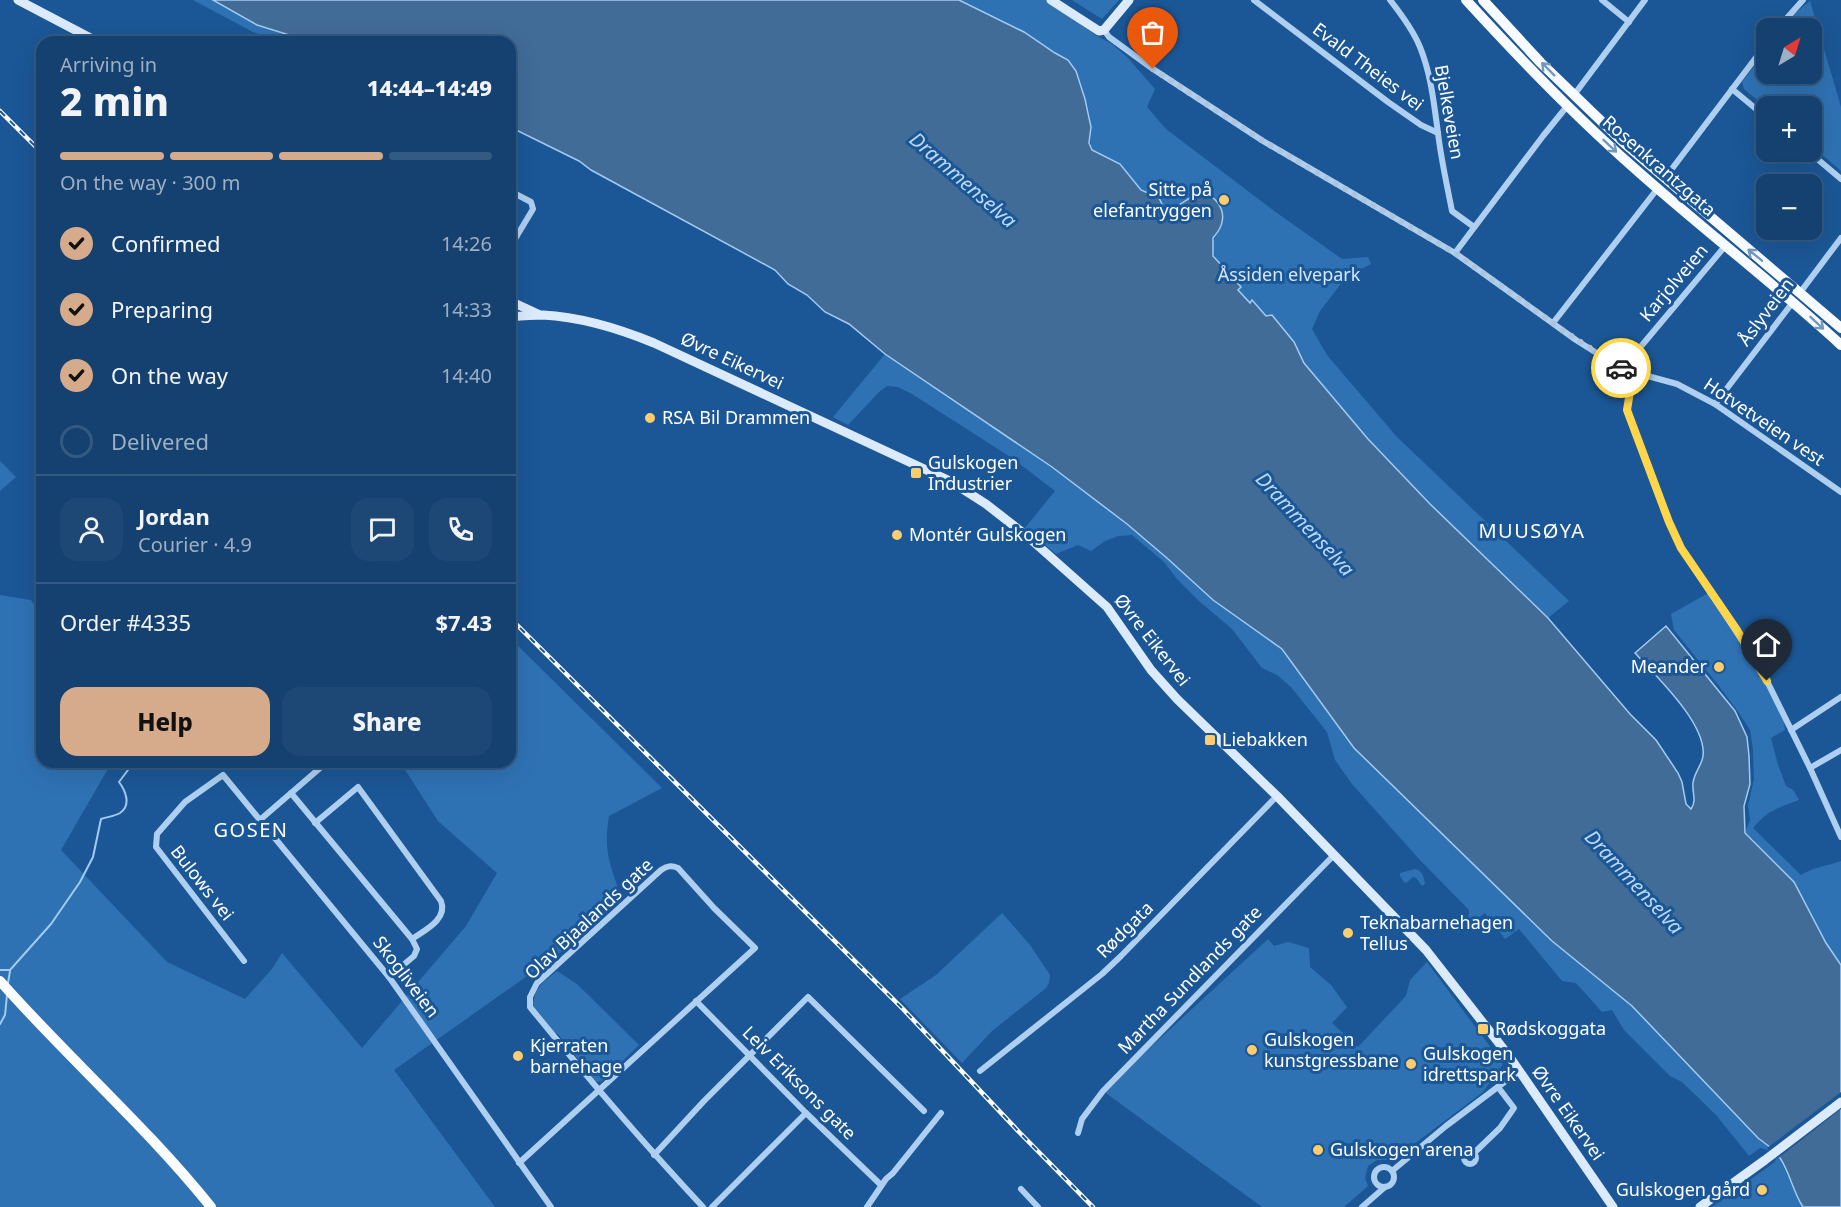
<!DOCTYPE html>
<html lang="en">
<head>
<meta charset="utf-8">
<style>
	:root { --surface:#144170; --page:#1d4875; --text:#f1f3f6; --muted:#9dafc3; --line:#335a83; --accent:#d6ab8b }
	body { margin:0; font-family:"Noto Sans",sans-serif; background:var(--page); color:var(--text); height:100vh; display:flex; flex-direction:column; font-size:22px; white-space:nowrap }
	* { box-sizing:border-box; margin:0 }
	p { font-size:20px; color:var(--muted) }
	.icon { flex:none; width:33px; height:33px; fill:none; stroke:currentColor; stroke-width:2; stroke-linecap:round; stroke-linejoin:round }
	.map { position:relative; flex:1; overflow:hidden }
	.drawer { position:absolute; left:36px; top:36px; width:480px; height:732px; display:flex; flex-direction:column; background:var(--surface); border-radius:18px; box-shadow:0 6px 24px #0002,0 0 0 2px var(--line) }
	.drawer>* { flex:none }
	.needle { width:39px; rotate:38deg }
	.controls { position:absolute; left:1756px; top:18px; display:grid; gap:12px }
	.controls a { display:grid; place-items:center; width:66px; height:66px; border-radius:12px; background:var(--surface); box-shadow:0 6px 24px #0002,0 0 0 2px var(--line); font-size:30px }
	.pin { position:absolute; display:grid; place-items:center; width:51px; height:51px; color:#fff; margin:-62px -26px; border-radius:50% 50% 50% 0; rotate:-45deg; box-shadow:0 0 6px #0007 }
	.pin .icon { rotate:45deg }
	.courier { position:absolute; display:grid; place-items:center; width:60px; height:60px; margin:-30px; border:4px solid #ffd54a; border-radius:50%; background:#fff; color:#222; box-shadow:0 2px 8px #0007 }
	.summary em { font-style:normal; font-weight:800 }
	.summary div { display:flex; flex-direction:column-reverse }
	.summary { display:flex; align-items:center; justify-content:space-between; height:102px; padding:0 24px }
	h1 { font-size:39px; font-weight:800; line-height:45px }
	.bar { display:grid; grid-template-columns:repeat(4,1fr); gap:9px 6px; align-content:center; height:72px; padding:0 24px }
	.bar i { height:8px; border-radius:4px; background:var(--line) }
	.bar .selected { background:var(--accent) }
	.bar p { grid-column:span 4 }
	.line { display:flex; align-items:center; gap:15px; padding:0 24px; border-top:2px solid var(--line) }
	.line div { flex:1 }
	.round { display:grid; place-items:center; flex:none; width:63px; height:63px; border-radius:18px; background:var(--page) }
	ol { padding:0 24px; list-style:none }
	li { display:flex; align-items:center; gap:18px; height:66px }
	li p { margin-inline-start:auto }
	li .icon { padding:6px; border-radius:50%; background:var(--accent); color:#111; stroke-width:4 }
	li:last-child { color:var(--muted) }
	li i { width:33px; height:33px; border:3px solid var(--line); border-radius:50% }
	.action { display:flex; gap:12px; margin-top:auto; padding:12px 24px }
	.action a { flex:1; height:69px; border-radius:18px; background:var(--accent); color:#111; font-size:24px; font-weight:800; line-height:69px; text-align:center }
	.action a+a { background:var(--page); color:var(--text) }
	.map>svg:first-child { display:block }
	.green { fill:#2f72b4 }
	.water { fill:#416c98; stroke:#a2cbf2; stroke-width:1.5 }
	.pier { fill:#1b5796 }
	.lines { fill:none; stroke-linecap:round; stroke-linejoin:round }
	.stream { stroke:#a2cbf2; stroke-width:2 }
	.minor { stroke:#aecff0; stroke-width:6 }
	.secondary { stroke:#dcebfb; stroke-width:9 }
	.primary { stroke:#f7fbff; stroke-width:10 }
	.trunk { stroke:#fbfdff; stroke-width:10 }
	.rail-casing { stroke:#fff; stroke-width:4.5 }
	.rail { stroke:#1b5796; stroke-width:2; stroke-dasharray:7; stroke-linecap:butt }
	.oneway { stroke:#7399c0 }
	.done { stroke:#afc4da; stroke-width:6; stroke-dasharray:0 10.8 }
	.route { stroke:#ffd54a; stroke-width:8 }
	.poi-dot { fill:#ffcd6d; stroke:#1b5796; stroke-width:2 }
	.labels { text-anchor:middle; stroke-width:6; stroke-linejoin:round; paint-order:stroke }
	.street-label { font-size:18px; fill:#fff; stroke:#1b5796 }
	.poi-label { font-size:18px; fill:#fff; stroke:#1b5796; text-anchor:start }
	.park-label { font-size:18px; fill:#d5e8fb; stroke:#1b5796 }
	.water-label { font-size:20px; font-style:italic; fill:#bbd9f6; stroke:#1b5796 }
	.neighbourhood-label { font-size:20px; letter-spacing:1.5px; fill:#fff; stroke:#1b5796 }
</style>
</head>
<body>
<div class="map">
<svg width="1841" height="1207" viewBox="0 0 1841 1207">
	<rect width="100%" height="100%" fill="#1b5796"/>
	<g class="green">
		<path d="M193 0H213L257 25 312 42H281L253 32Z"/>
		<path d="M959 0H1047L1097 36 1112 44 1127 57 1155 89 1147 107 1166 129 1277 213 1342 259 1368 257 1371 264 1346 277 1320 311 1312 329 1327 355 1396 436 1569 601 1548 618 1430 504 1368 439 1304 362 1294 342 1272 316H1266L1252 301 1250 303 1237 291 1241 287C1225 269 1200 254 1220 230L1196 195 1172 209 1164 208 1159 198 1141 190 1120 164 1092 150C1089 141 1092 136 1091 127 1090 108 1080 75 1068 60Z"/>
		<path d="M1072 0H1119L1102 19Z"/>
		<path d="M1810 1 1841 107V171L1812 146V106H1767V108L1744 89 1742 82 1767 49V74H1812V28H1783L1793 15Z"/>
		<path d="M885 354 1052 467 1127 524 1168 559 1212 600 1282 649 1354 748 1552 941 1632 1006 1771 1147C1786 1165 1790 1187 1803 1207H1712L1775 1162 1776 1159 1768 1150 1760 1148 1749 1156 1717 1116 1682 1082 1670 1076 1624 1030 1612 1010 1602 1012 1576 983 1562 981 1519 929 1505 939 1485 913 1458 933 1455 928 1469 915V910L1419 859 1352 784 1335 760 1327 732 1291 687 1277 675 1262 668 1232 629 1199 601 1177 579 1164 562 1132 535 1118 536 1105 541 1091 551 1078 545 1056 554 1025 528 1055 491 1012 458 912 394 898 387 887 386 879 392 848 425 833 417Z"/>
		<path d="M0 461 16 477 0 491Z"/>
		<path d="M1710 592 1737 631 1783 715 1785 730 1771 738 1778 765 1786 786 1793 790 1799 800C1778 808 1768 810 1753 828L1801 875C1814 867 1827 866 1841 861V965L1754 840 1745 833 1750 820 1748 806 1754 779 1753 749 1750 730 1739 713 1719 686 1674 630 1671 614Z"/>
		<path d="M0 595 31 600 42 615V762H112L61 850 167 962 245 999 272 969 282 953 362 1048 466 926 497 873 438 821 400 762H510V638L662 788 609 816C604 847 608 859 618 888L561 952 394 1070 495 1207H0Z"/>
		<path d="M1415 869C1422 870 1424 877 1425 884L1422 886 1416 878 1413 877 1406 883 1404 882 1400 876V873Z"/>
		<path d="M1002 913 1030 945 1050 975 1049 983 1046 988 992 1031 962 1063 900 999 936 975Z"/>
		<path d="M1268 939 1274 946 1288 942 1309 948 1310 967 1331 985 1347 1007 1332 1023 1358 1047 1406 996 1410 980 1427 962 1503 1064 1483 1092 1393 1160H1377L1368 1166 1365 1178 1368 1186 1344 1207H1262L1103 1091Z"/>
		<path d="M557 971 577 984 639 1045 602 1081 596 1082 558 1034 554 1033 533 1005C536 986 542 983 557 971Z"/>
	</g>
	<path class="water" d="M213 0H959L1024 32 1055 53 1068 60 1076 71 1085 99 1091 127 1089 143 1092 150 1120 164 1141 190 1159 198 1164 208C1181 210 1189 193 1203 194 1216 195 1225 210 1222 222 1221 229 1217 233 1213 238V256L1241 287 1238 290 1250 303 1252 300 1266 316 1272 315 1294 342 1304 363 1368 439 1430 504 1548 618 1630 714 1656 740 1678 773 1682 782 1686 804 1691 809C1697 801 1692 792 1693 783 1694 773 1702 765 1703 756 1707 724 1656 676 1635 653L1666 626 1735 711 1747 737 1749 756 1750 784 1744 806 1745 833 1794 882 1826 943 1841 965V1207H1803C1793 1192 1790 1173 1780 1158 1774 1149 1766 1144 1758 1138L1632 1006 1552 941 1354 748 1282 649 1213 600 1168 559 1127 524 1052 467 885 354 849 324 825 312 807 295 788 284 775 270 591 170 579 161 510 127V42H312L257 25Z"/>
	<path class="pier" d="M1841 1092V1109L1777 1159 1767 1148Z"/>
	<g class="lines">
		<g class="stream">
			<path d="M0 970H10L51 924 80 882 93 857 101 819C107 817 115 816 120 813 132 805 125 790 119 782L134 762"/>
			<path d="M8 983 10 971"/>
			<path d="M0 1024 5 1015 7 995"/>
		</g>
		<g class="minor">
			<path d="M1254 0 1388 102 1421 125 1438 133"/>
			<path d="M1390 0C1401 14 1413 30 1420 47 1431 74 1434 104 1438 133 1441 159 1447 185 1452 211L1474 227"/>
			<path d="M1602 0 1629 22"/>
			<path d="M1778 28 1803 0"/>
			<path d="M1104 30 1109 37 1153 69 1263 141 1455 253 1576 340 1622 369 1677 384 1715 404 1841 492"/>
			<path d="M1732 89 1767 118"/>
			<path d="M1574 95 1645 0"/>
			<path d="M1809 152 1841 179"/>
			<path d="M1665 178 1767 43"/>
			<path d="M510 191 531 202 533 209 515 239"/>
			<path d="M510 237 515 239 510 253"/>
			<path d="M1455 253 1543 136 1568 105"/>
			<path d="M1799 294 1841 238"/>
			<path d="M1553 323 1658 188"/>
			<path d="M1622 369 1726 245"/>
			<path d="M1633 373 1627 410 1669 522 1681 548 1761 669 1810 768 1841 837"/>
			<path d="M1715 404 1793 302"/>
			<path d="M1791 730 1841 697"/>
			<path d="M1810 768 1841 750"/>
			<path d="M291 793 412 939 417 949 414 956 389 977"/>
			<path d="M261 819 327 762"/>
			<path d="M315 823 358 787 441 901C448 919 425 930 412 939"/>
			<path d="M244 961 156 847 157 834 185 802 223 775 389 977 551 1207"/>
			<path d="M696 1001 806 1113 881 1185"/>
			<path d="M980 1071 1102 974 1121 956 1277 796"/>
			<path d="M1078 1133 1082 1119 1103 1091 1334 855"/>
			<circle cx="1470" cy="1158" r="6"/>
			<path d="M1474 1153 1500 1128 1514 1108 1498 1087"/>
			<path d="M654 1155 704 1101 808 997 924 1111"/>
			<path d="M519 1163 755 948 714 908 678 868C671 865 667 866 661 870L537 983 530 997V1007C586 1076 643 1143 703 1207"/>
			<circle cx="1384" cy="1177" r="10"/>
			<path d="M1392 1171 1446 1126 1519 1071"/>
			<path d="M1021 1189 1038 1207"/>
			<path d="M712 1207 806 1113"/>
			<path d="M867 1207 886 1179 893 1173 941 1113"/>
			<path d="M1362 1207 1385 1187"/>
		</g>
		<g class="secondary">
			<path d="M18 0 98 42"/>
			<path d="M1051 0 1099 31 1104 30 1129 0"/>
			<path d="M510 301 538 314"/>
			<path d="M510 317C521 316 532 315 543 315 581 317 620 329 654 343L950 481 986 504 1027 536 1107 607 1151 670 1177 699 1277 796 1426 950 1509 1056 1613 1207"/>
			<path d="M1700 1207 1765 1160 1841 1102"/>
		</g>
		<g class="primary">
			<path d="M1466 0C1519 58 1574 115 1633 167 1701 228 1774 283 1841 345"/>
			<path d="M1483 0 1541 63 1624 143 1841 328"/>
		</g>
		<path class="trunk" d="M0 981C68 1058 146 1126 211 1207"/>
		<g class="rail-casing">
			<g id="rail">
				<path d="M0 111 42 153"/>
				<path d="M510 618 903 1009 1020 1133 1093 1207"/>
			</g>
		</g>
		<use href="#rail" class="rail"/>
	</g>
	<defs><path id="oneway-shaft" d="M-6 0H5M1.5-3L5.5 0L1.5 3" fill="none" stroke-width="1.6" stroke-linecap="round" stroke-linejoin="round" transform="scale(1.5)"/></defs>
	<g class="oneway">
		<use href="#oneway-shaft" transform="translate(1548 69) rotate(-135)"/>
		<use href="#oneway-shaft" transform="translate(1610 146) rotate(43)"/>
		<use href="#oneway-shaft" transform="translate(1755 255) rotate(-141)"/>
		<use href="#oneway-shaft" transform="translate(1817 323) rotate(43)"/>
	</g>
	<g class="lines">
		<path class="done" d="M1153 69 1263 141 1455 253 1565 332 1621 368"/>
		<path class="route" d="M1621 368 1633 373 1627 410 1669 522 1681 548 1737 630 1767 681"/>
	</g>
	<g class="poi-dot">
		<circle cx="1224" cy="200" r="6"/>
		<circle cx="650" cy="418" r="6"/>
		<rect x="910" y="467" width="12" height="12" rx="3"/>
		<circle cx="897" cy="535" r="6"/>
		<circle cx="1719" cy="667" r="6"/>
		<rect x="1204" y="734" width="12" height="12" rx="3"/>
		<circle cx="1348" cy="933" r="6"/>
		<rect x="1477" y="1023" width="12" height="12" rx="3"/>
		<circle cx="1252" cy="1050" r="6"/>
		<circle cx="518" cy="1056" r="6"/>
		<circle cx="1411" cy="1064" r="6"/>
		<circle cx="1318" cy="1150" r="6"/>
		<circle cx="1762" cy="1190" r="6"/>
	</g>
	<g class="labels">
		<g class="street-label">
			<text transform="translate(1368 67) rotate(37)" y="6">Evald Theies vei</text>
			<text transform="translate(1449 112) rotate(80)" y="6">Bjelkeveien</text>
			<text transform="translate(1659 166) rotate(41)" y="6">Rosenkrantzgata</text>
			<text transform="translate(1674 283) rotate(-50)" y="6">Karjolveien</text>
			<text transform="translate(1766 312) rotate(-53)" y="6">Åslyveien</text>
			<text transform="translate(732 361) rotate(25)" y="6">Øvre Eikervei</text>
			<text transform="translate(1764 422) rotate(34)" y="6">Hotvetveien vest</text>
			<text transform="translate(1152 640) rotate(52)" y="6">Øvre Eikervei</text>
			<text transform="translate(202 883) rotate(52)" y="6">Bulows vei</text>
			<text transform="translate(589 919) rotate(-43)" y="6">Olav Bjaalands gate</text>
			<text transform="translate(1125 930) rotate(-45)" y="6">Rødgata</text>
			<text transform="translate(406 977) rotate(53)" y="6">Skogliveien</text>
			<text transform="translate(1190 980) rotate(-46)" y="6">Martha Sundlands gate</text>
			<text transform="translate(799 1083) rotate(45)" y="6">Leiv Eriksons gate</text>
			<text transform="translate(1568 1113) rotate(55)" y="6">Øvre Eikervei</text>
		</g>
		<g class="poi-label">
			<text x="1212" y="196" text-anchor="end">Sitte på<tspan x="1212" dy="21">elefantryggen</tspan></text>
			<text x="662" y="424">RSA Bil Drammen</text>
			<text x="928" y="469">Gulskogen<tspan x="928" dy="21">Industrier</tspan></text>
			<text x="909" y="541">Montér Gulskogen</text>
			<text x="1707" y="673" text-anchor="end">Meander</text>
			<text x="1222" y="746">Liebakken</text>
			<text x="1360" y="929">Teknabarnehagen<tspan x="1360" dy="21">Tellus</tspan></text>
			<text x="1495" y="1035">Rødskoggata</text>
			<text x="1264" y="1046">Gulskogen<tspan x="1264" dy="21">kunstgressbane</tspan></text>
			<text x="530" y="1052">Kjerraten<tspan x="530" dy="21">barnehage</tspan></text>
			<text x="1423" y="1060">Gulskogen<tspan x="1423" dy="21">idrettspark</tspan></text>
			<text x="1330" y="1156">Gulskogen arena</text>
			<text x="1750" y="1196" text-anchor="end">Gulskogen gård</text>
		</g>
		<g class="park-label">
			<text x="1289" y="281">Åssiden elvepark</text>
		</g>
		<g class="water-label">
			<text transform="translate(963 180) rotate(41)" y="7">Drammenselva</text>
			<text transform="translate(1305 524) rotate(47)" y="7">Drammenselva</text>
			<text transform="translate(1634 882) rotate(47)" y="7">Drammenselva</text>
		</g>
		<g class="neighbourhood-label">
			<text x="1532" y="538">MUUSØYA</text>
			<text x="251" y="837">GOSEN</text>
		</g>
	</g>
</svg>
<div class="controls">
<a><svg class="needle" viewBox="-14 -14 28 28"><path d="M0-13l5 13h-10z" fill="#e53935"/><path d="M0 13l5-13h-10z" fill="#9dafc3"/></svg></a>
<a>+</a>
<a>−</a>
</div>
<div class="pin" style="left:1153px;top:69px;background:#ea580c"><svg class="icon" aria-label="bag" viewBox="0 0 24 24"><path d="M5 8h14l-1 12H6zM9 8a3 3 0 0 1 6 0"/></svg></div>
<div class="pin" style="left:1767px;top:681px;background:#1f2937"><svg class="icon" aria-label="home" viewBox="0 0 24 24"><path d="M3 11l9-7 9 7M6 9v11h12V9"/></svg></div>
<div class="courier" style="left:1621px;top:368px"><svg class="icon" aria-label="car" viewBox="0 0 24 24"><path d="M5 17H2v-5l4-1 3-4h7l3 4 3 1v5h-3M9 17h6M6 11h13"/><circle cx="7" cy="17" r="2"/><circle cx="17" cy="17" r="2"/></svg></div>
<section class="drawer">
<div class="summary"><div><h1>2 min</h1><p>Arriving in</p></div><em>14:44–14:49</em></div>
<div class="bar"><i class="selected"></i><i class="selected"></i><i class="selected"></i><i></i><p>On the way · 300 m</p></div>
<ol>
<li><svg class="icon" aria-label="check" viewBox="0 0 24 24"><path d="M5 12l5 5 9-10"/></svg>Confirmed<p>14:26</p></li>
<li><svg class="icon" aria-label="check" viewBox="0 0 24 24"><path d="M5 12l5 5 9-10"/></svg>Preparing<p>14:33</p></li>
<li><svg class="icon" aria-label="check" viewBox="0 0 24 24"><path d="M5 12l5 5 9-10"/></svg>On the way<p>14:40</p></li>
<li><i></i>Delivered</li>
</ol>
<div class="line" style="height:108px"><a class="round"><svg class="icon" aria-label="person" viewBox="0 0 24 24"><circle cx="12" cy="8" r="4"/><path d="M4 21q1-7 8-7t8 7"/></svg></a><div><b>Jordan</b><p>Courier · 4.9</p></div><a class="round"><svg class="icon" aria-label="chat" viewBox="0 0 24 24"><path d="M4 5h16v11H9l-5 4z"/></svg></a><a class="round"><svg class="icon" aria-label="phone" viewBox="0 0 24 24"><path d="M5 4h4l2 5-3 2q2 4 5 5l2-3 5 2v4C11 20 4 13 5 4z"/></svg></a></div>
<div class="line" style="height:78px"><div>Order #4335</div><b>$7.43</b></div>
<div class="action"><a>Help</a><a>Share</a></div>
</section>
</div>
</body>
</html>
